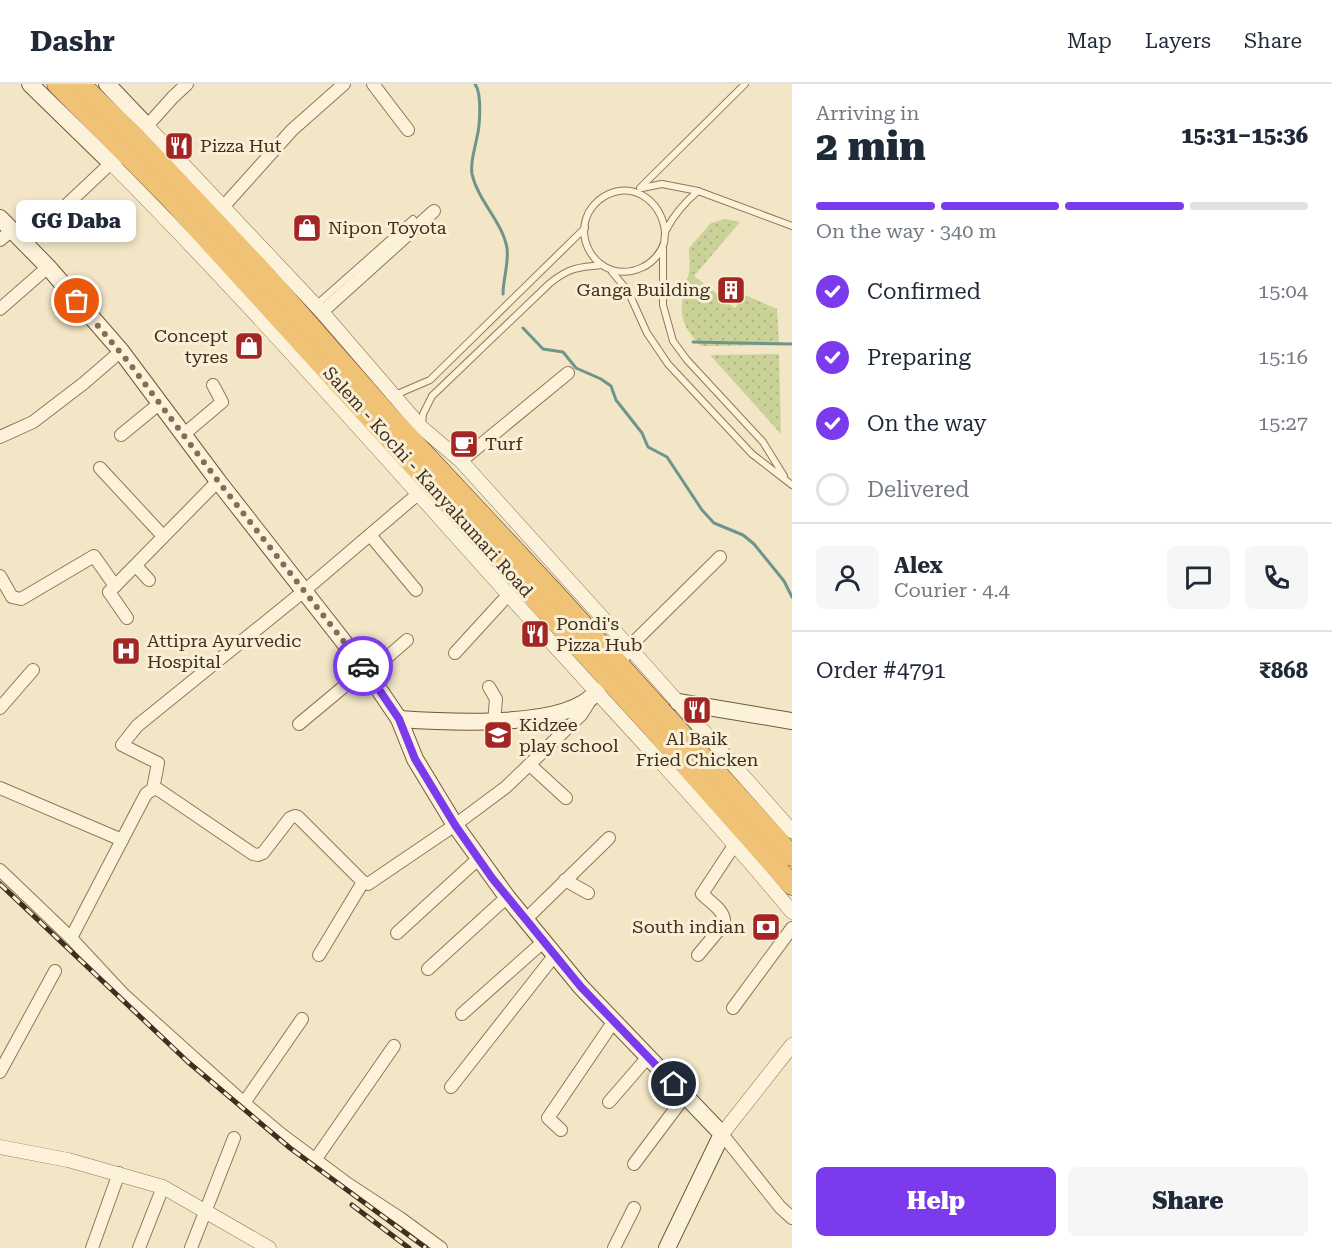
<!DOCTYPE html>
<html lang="en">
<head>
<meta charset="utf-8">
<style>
	:root { --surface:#fff; --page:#f6f6f7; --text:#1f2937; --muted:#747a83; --line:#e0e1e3; --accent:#7c3aed }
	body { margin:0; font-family:"Roboto Serif",serif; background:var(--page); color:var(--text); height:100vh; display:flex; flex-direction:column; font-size:22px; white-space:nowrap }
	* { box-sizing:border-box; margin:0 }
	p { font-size:20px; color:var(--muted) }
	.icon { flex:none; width:33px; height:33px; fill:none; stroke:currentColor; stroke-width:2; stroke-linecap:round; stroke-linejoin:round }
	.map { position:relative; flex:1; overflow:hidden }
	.drawer { display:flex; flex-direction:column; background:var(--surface); width:540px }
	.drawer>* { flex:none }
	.pin { position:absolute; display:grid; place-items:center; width:51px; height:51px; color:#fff; margin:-26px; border:3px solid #fff; border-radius:50%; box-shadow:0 2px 6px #0007 }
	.courier { position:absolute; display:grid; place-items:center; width:60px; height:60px; margin:-30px; border:4px solid #7c3aed; border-radius:50%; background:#fff; color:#222; box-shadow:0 2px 8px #0007 }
	.bubble { position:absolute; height:42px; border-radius:9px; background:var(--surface); box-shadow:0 3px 9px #0003; font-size:20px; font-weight:800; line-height:42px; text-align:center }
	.overview em { font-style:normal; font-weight:800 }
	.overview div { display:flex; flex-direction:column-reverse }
	.overview { display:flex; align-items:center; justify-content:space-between; height:102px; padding:0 24px }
	h1 { font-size:39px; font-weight:800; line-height:45px }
	.bar { display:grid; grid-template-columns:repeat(4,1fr); gap:9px 6px; align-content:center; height:72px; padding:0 24px }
	.bar i { height:8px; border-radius:4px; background:var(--line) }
	.bar .active { background:var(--accent) }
	.bar p { grid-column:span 4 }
	.line { display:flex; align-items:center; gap:15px; padding:0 24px; border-top:2px solid var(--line) }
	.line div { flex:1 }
	.round { display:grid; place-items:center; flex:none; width:63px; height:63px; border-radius:9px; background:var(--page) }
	ol { padding:0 24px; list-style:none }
	li { display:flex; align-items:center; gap:18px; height:66px }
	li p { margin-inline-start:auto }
	li .icon { padding:6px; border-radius:50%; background:var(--accent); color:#fff; stroke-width:4 }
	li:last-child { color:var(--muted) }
	li i { width:33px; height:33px; border:3px solid var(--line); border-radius:50% }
	.action { display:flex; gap:12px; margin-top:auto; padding:12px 24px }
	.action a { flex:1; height:69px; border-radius:9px; background:var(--accent); color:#fff; font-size:24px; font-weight:800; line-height:69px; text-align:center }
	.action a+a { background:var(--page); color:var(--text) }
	header { display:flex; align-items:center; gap:36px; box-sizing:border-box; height:84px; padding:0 30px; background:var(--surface); border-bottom:2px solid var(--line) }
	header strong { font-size:28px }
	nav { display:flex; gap:33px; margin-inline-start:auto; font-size:21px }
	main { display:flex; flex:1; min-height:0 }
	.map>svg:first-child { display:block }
	.park { fill:url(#park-dots) }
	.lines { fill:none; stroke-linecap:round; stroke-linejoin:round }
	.stream { stroke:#6d958c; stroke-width:3 }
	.service-casing { stroke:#907759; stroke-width:8 }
	.minor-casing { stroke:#907759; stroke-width:14 }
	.tertiary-casing { stroke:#907759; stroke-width:15 }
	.secondary-casing { stroke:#71583c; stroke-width:18 }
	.trunk-casing { stroke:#5d452e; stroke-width:21 }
	.service { stroke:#fcf2da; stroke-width:6 }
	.minor { stroke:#fcf2da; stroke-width:12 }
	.tertiary { stroke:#fcf2da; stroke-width:14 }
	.secondary { stroke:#fcf2da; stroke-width:16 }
	.trunk { stroke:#efc276; stroke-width:20 }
	.rail-casing { stroke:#3e2f1e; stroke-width:5 }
	.rail { stroke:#f9efd6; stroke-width:3; stroke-dasharray:9; stroke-linecap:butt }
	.done { stroke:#7d6f59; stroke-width:6; stroke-dasharray:0 10.8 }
	.route { stroke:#7c3aed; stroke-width:8 }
	.labels { text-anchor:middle; stroke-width:6; stroke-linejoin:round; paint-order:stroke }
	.poi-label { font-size:18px; fill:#3e2f1e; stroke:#f9efd6; text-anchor:start }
	.street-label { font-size:18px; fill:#3e2f1e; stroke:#f9efd6 }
</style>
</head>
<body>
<header>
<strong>Dashr</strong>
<nav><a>Map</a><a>Layers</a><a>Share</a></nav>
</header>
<main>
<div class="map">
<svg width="792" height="1164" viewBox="0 0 792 1164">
	<defs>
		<pattern id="park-dots" width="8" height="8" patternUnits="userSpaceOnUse" patternTransform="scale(1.5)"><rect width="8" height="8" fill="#cad298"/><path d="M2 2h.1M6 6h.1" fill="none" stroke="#afb583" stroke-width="1.8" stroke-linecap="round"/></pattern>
	</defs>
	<rect width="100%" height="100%" fill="#f2e6c6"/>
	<g class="park">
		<path d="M725 135 740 138 694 192 735 224 745 211 777 225 779 261 701 262C673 234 682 222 689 188 690 180 689 172 689 164L711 139Z"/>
		<path d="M779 270 781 350 710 271Z"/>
	</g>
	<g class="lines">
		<g class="stream">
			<path d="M475 0C482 9 480 41 477 53 475 65 470 77 472 90 478 117 502 137 507 164 509 179 503 195 503 210"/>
			<path d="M523 244 543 265 563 268 576 284 601 295 611 302 616 316 642 349 648 363 667 373 702 426 714 439 743 451 754 460 784 497 792 513"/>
			<path d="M693 258 792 260"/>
		</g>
		<g class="service-casing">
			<g id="service">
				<path d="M640 104 745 0"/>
				<path d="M642 104 662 100 698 107"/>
				<path d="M665 148C662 115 628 93 599 116 563 146 598 205 643 183 652 179 661 169 664 159 665 155 664 150 666 146 674 131 685 118 698 107L792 142"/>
				<path d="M663 165V221L673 257 687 276 763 358 784 392"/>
				<path d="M612 188 628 207 647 249 668 280 752 370 792 401"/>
				<path d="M316 221 413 135"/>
				<path d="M395 311 430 296 585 144"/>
				<path d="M422 341 423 330 432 312 549 200C568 184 578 183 602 181"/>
			</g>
		</g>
		<g class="minor-casing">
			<g id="minor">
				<path d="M373 0 408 46"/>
				<path d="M147 42 173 13 187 0"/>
				<path d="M223 123 292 46 344 0"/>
				<path d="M0 156 12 146"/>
				<path d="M25 160 111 79"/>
				<path d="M0 225 48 183"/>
				<path d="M322 228 434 127"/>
				<path d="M121 351 160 319"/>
				<path d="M183 351 222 318 213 301"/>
				<path d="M0 353 33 338 84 299 121 267"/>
				<path d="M461 377 568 289"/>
				<path d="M100 384 163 452"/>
				<path d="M370 451 416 506"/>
				<path d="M136 482 149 496"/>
				<path d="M0 492 12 513 21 515 94 472 115 502 218 397"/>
				<path d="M115 502 109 508 127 534"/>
				<path d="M455 569 508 511"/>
				<path d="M617 587 629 563 720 473"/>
				<path d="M368 590 407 556"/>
				<path d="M489 603 496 615 494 638"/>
				<path d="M0 624 33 586"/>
				<path d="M299 640 365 585"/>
				<path d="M530 681 566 714"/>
				<path d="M0 704 122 756 146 710 153 705 159 706 253 770 258 771 263 769 290 734 295 732 298 733 363 798 368 800 455 741 506 703 581 631 591 615"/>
				<path d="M153 705 158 679 122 661 137 642 304 507 419 409"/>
				<path d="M0 786 71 854 124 911 244 1019 281 1050 348 1100 400 1134 441 1164"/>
				<path d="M565 796 588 809"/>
				<path d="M525 836 609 754"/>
				<path d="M397 849 478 775"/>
				<path d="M71 854 122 756"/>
				<path d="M319 871 363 798"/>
				<path d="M698 871 724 840C726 827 711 819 702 810L735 760"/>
				<path d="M428 885 507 813"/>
				<path d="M733 924 792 844"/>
				<path d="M462 930 543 858"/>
				<path d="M0 988 55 887"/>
				<path d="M451 1003 554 872"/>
				<path d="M609 1018 648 973"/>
				<path d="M244 1019 302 935"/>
				<path d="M561 1046 548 1034 614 937"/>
				<path d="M722 1050 780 1123 792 1134"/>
				<path d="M315 1076 394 962"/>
				<path d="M634 1080 685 1012"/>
				<path d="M92 1164 119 1089"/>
				<path d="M139 1164 163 1103"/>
				<path d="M191 1164 234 1054"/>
				<path d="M614 1164 634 1124"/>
			</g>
		</g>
		<g class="tertiary-casing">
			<g id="tertiary">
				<path d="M147 42 322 228 421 343 461 377 629 563 792 747"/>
				<path d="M111 79C248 217 377 364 507 509 602 616 701 718 792 828"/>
				<path d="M722 1050 792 961"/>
				<path d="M0 1063 68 1076 163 1103 269 1164"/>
			</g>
		</g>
		<g class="secondary-casing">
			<g id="secondary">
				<path d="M30 0 111 79 123 66"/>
				<path d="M107 0 147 42 136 54"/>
				<path d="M0 134 48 183 121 267 218 397 365 585 399 635 415 675 455 741 507 813 581 903 722 1050 667 1164"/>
				<path d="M678 618 792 637"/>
				<path d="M399 635C443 638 569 646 597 607"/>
			</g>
		</g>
		<g class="trunk-casing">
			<g id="trunk">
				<path d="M57 0 170 114 651 642 792 801"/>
				<path d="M80 0 136 54 267 193 389 332 557 512 792 772"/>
			</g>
		</g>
		<use href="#service" class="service"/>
		<use href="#minor" class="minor"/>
		<use href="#tertiary" class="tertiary"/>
		<use href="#secondary" class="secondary"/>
		<use href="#trunk" class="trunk"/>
		<g class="rail-casing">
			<g id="rail">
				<path d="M0 800 188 978 290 1064 426 1164"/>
				<path d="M352 1121 409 1164"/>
			</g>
		</g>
		<use href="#rail" class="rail"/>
	</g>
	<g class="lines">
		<path class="done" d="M77 217 130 280 218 397 363 582"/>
		<path class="route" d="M363 582 399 635 415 675 455 741 492 794 581 903 674 1000"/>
	</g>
	<defs>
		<g id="restaurant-square" transform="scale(1.5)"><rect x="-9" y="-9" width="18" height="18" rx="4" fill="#a42624" stroke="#f9efd6"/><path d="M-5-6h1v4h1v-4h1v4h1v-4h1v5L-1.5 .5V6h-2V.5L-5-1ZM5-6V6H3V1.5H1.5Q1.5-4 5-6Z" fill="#fff"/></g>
		<g id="shop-square" transform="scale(1.5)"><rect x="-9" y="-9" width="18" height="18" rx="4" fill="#a42624" stroke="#f9efd6"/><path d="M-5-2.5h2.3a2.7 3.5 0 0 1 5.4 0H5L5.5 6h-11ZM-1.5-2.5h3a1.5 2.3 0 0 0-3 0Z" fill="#fff"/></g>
		<g id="building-square" transform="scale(1.5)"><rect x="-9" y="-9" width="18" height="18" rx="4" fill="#a42624" stroke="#f9efd6"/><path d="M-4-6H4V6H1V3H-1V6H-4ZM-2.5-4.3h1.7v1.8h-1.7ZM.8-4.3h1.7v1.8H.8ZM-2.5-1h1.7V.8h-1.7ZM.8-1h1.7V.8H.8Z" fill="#fff"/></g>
		<g id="cafe-square" transform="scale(1.5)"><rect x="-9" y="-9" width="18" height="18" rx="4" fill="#a42624" stroke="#f9efd6"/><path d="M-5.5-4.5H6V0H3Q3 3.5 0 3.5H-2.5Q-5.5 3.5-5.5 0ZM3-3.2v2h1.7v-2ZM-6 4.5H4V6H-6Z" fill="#fff"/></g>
		<g id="hospital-square" transform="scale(1.5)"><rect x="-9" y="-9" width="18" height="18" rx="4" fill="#a42624" stroke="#f9efd6"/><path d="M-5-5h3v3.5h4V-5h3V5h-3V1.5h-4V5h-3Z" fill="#fff"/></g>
		<g id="school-square" transform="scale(1.5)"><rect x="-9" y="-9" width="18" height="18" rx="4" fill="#a42624" stroke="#f9efd6"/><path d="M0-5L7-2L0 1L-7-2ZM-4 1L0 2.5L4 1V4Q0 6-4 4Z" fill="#fff"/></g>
		<g id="bank-square" transform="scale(1.5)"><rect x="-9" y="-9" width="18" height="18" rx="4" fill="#a42624" stroke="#f9efd6"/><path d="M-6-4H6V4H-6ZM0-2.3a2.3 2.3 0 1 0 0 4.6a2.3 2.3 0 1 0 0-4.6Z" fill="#fff"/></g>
	</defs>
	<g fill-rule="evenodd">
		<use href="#restaurant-square" x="179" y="62"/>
		<use href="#shop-square" x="307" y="144"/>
		<use href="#building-square" x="731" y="206"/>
		<use href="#shop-square" x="249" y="262"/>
		<use href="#cafe-square" x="464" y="360"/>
		<use href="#restaurant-square" x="535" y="550"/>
		<use href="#hospital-square" x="126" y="567"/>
		<use href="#restaurant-square" x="697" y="626"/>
		<use href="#school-square" x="498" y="651"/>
		<use href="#bank-square" x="766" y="843"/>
	</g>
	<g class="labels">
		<g class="poi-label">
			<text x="200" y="68">Pizza Hut</text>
			<text x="328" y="150">Nipon Toyota</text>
			<text x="710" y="212" text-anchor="end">Ganga Building</text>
			<text x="228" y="258" text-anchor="end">Concept<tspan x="228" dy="21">tyres</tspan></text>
			<text x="485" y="366">Turf</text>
			<text x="556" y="546">Pondi's<tspan x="556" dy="21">Pizza Hub</tspan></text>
			<text x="147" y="563">Attipra Ayurvedic<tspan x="147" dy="21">Hospital</tspan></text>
			<text x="519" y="647">Kidzee<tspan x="519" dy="21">play school</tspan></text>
			<text x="697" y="661" text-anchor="middle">Al Baik<tspan x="697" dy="21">Fried Chicken</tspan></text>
			<text x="745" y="849" text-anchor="end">South indian</text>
		</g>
		<g class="street-label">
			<text transform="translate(428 398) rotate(48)" y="6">Salem - Kochi - Kanyakumari Road</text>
		</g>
	</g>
</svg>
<div class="pin" style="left:77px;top:217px;background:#ea580c"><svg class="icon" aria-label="bag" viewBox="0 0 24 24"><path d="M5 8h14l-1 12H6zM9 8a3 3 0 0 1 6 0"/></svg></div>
<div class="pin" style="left:674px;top:1000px;background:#1f2937"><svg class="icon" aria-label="home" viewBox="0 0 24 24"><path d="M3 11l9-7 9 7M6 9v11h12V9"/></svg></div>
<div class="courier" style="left:363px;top:582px"><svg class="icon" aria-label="car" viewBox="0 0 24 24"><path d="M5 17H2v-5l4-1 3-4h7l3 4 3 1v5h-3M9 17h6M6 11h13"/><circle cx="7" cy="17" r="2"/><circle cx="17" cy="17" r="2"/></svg></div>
<div class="bubble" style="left:16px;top:116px;width:120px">GG Daba</div>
</div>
<section class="drawer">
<div class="overview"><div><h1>2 min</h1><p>Arriving in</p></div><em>15:31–15:36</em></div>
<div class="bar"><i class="active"></i><i class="active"></i><i class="active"></i><i></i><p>On the way · 340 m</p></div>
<ol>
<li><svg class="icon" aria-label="check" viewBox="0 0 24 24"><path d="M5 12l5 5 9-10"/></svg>Confirmed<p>15:04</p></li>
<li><svg class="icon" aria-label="check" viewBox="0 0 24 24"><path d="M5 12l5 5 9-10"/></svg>Preparing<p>15:16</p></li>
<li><svg class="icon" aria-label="check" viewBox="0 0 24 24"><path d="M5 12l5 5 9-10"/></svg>On the way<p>15:27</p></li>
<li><i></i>Delivered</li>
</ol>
<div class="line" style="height:108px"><a class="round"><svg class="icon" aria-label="person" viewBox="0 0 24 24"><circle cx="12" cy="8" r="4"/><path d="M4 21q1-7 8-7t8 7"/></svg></a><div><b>Alex</b><p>Courier · 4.4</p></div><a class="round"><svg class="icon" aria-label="chat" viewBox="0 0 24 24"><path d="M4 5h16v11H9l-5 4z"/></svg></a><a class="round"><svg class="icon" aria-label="phone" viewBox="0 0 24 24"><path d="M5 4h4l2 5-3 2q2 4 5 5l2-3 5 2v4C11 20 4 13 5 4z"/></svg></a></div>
<div class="line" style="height:78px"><div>Order #4791</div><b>₹868</b></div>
<div class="action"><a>Help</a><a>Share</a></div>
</section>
</main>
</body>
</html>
